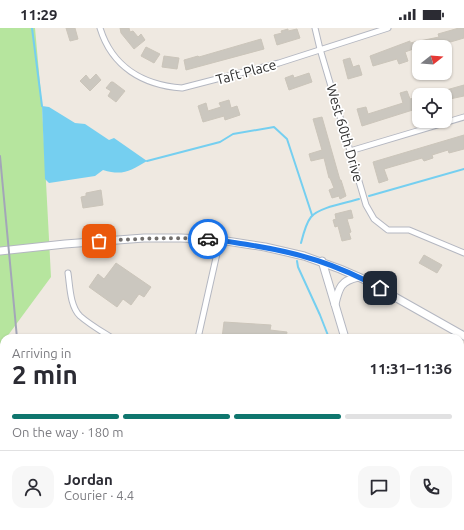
<!DOCTYPE html>
<html lang="en">
<head>
<meta charset="utf-8">
<style>
	:root { --surface:#fff; --page:#f7f7f7; --text:#2b2b33; --muted:#7c7c81; --line:#e1e1e2; --accent:#0f766e }
	body { margin:0; font-family:Ubuntu,sans-serif; background:var(--page); color:var(--text); height:100vh; display:flex; flex-direction:column; font-size:15px; white-space:nowrap }
	* { box-sizing:border-box; margin:0 }
	p { font-size:13px; color:var(--muted) }
	.icon { flex:none; width:22px; height:22px; fill:none; stroke:currentColor; stroke-width:2; stroke-linecap:round; stroke-linejoin:round }
	.map { position:relative; flex:1; overflow:hidden }
	.sheet { position:absolute; left:0px; top:306px; width:464px; height:196px; display:flex; flex-direction:column; background:var(--surface); border-radius:12px 12px 0 0; box-shadow:0 1px 3px #0004 }
	.sheet>* { flex:none }
	.needle { width:26px; rotate:73deg }
	.buttons { position:absolute; left:412px; top:12px; display:grid; gap:8px }
	.buttons a { display:grid; place-items:center; width:40px; height:40px; border-radius:8px; background:var(--surface); box-shadow:0 1px 3px #0004; font-size:20px }
	.pin { position:absolute; display:grid; place-items:center; width:34px; height:34px; color:#fff; margin:-17px; border-radius:8px; box-shadow:0 2px 6px #0006 }
	.courier { position:absolute; display:grid; place-items:center; width:40px; height:40px; margin:-20px; border:3px solid #1a73e8; border-radius:50%; background:#fff; color:#222; box-shadow:0 1px 5px #0007 }
	.summary em { font-style:normal; font-weight:700 }
	.summary div { display:flex; flex-direction:column-reverse }
	.summary { display:flex; align-items:center; justify-content:space-between; height:68px; padding:0 12px }
	h1 { font-size:26px; font-weight:700; line-height:30px }
	.bar { display:grid; grid-template-columns:repeat(4,1fr); gap:6px 4px; align-content:center; height:48px; padding:0 12px }
	.bar i { height:5px; border-radius:3px; background:var(--line) }
	.bar .current { background:var(--accent) }
	.bar p { grid-column:span 4 }
	.line { display:flex; align-items:center; gap:10px; padding:0 12px; border-top:1px solid var(--line) }
	.line div { flex:1 }
	.round { display:grid; place-items:center; flex:none; width:42px; height:42px; border-radius:12px; background:var(--page) }
	.status { display:flex; justify-content:space-between; align-items:center; height:28px; padding:0 20px; background:var(--surface); direction:ltr }
	.status svg { height:11px; fill:currentColor }
	.map>svg:first-child { display:block }
	.green { fill:#b6e59e }
	.water { fill:#75cff0 }
	.lines { fill:none; stroke-linecap:round; stroke-linejoin:round }
	.stream { stroke:#75cff0; stroke-width:2 }
	.building { fill:#cbc7bf; stroke:#cbc5ba }
	.minor-casing { stroke:#b4b7c1; stroke-width:7 }
	.secondary-casing { stroke:#b4b7c1; stroke-width:9 }
	.minor { stroke:#fff; stroke-width:5 }
	.secondary { stroke:#fff; stroke-width:7 }
	.rail { stroke:#a3a6b8; stroke-width:2 }
	.done { stroke:#726f6d; stroke-width:4; stroke-dasharray:0 7.2 }
	.route { stroke:#1a73e8; stroke-width:5 }
	.labels { text-anchor:middle; stroke-width:3.5; stroke-linejoin:round; paint-order:stroke }
	.street-label { font-size:14px; fill:#2e2e2e; stroke:#fff }
</style>
</head>
<body>
<div class="status"><b>11:29</b><svg viewBox="0 0 49 12"><path d="M0 12V9h3v3zM5 12V6h3v6zM10 12V3h3v9zM15 12V0h3v12zM26 1h20v11H26zM47 4h2v5h-2z"/></svg></div>
<div class="map">
<svg width="464" height="502" viewBox="0 0 464 502">
	<rect width="100%" height="100%" fill="#efe9e1"/>
	<path class="green" d="M0 0H35L42 78 51 249 6 310H4V498H21L22 502H1L0 490Z"/>
	<path class="water" d="M42 78 49 79 75 95 85 96 109 112 114 110 147 133C130 143 123 148 103 142L95 148 49 155 45 151Z"/>
	<g class="lines">
		<g class="stream">
			<path d="M32 0 42 78"/>
			<path d="M147 133 220 114 233 106 274 99 287 111 312 187"/>
			<path d="M369 168 464 141"/>
			<path d="M301 215C303 207 306 195 311 189 319 179 347 175 359 171"/>
			<path d="M297 233 298 239 320 287 329 310"/>
			<path d="M249 502 254 498"/>
		</g>
	</g>
	<g class="building">
		<path d="M66 0H75L78 11 70 13Z"/>
		<path d="M120 0H129L130 4 133 3 138 9 141 6 145 12 134 21 121 5Z"/>
		<path d="M459 0H464V10L437 18V19H419L405 24 408 33 399 36 397 31 373 38 370 28 410 13V15L439 9 438 6Z"/>
		<path d="M288 1V3L297 1 300 10 277 17 274 7 282 5 281 3Z"/>
		<path d="M261 11 264 21 186 42 184 32 198 28 199 29Z"/>
		<path d="M146 19 160 26 154 35 141 28Z"/>
		<path d="M164 28 179 30 177 41 162 39Z"/>
		<path d="M350 30 353 39 359 37 362 47 348 51 343 32Z"/>
		<path d="M309 45 312 54 289 62 285 50 293 47 294 50Z"/>
		<path d="M96 46 101 52 90 63 80 53 86 47 90 52Z"/>
		<path d="M111 54H113L125 63 116 74 108 68 111 63 106 60Z"/>
		<path d="M464 57V68L445 72V67H432V66Z"/>
		<path d="M407 63 410 71 419 69V80L362 98 357 81 366 79 368 86 403 75 400 65Z"/>
		<path d="M229 72 231 80 237 78 240 87 225 92 224 88 203 94 198 78 206 75 208 83 221 79 219 75Z"/>
		<path d="M322 89 340 152H341L346 168 340 171 339 168 332 170 329 162 334 160 330 150H329L324 130 311 133 309 126 322 122 313 91Z"/>
		<path d="M464 107V121L449 125 448 122 432 127 433 130 424 133 422 130 384 141 388 152 379 155 373 134Z"/>
		<path d="M101 162 103 177 83 180 81 169 86 168V165Z"/>
		<path d="M351 182 353 190 347 191 351 204 349 205 351 211 342 213 338 198 335 199 333 192 336 191 335 186Z"/>
		<path d="M424 227 442 237 437 245 419 235Z"/>
		<path d="M116 235 151 259 144 269 139 266 131 277 123 271 117 279 89 259 98 246 104 251Z"/>
		<path d="M224 294 271 297 270 302 287 304 286 310H222Z"/>
	</g>
	<g class="lines">
		<g class="minor-casing">
			<g id="minor">
				<path d="M100 0C112 39 143 57 182 60L279 35 388 0"/>
				<path d="M315 0 320 21 366 177 374 191 388 202H409L464 225"/>
				<path d="M350 123 464 89"/>
				<path d="M68 245C70 259 70 278 80 288 89 296 101 303 112 310"/>
				<path d="M198 310 220 212"/>
				<path d="M460 459 464 458"/>
			</g>
		</g>
		<g class="secondary-casing">
			<g id="secondary">
				<path d="M0 223 65 216 144 210H181L220 212 265 219 304 228 340 241 363 251 464 308"/>
				<path d="M322 233 345 310"/>
				<path d="M335 276C339 259 341 253 358 249"/>
				<path d="M410 498 412 502"/>
			</g>
		</g>
		<use href="#minor" class="minor"/>
		<use href="#secondary" class="secondary"/>
		<g class="rail">
			<path d="M0 128 17 310"/>
			<path d="M35 498 36 502"/>
		</g>
	</g>
	<g class="lines">
		<path class="done" d="M99 213C136 211 171 209 208 211"/>
		<path class="route" d="M208 211C222 212 236 215 250 217 300 225 336 236 380 260"/>
	</g>
	<g class="labels">
		<g class="street-label">
			<text transform="translate(246 44) rotate(-15)" y="5">Taft Place</text>
			<text transform="translate(345 105) rotate(74)" y="5">West 60th Drive</text>
		</g>
	</g>
</svg>
<div class="buttons">
<a><svg class="needle" viewBox="-14 -14 28 28"><path d="M0-13l5 13h-10z" fill="#e53935"/><path d="M0 13l5-13h-10z" fill="#7c7c81"/></svg></a>
<a><svg class="icon" aria-label="locate" viewBox="0 0 24 24"><circle cx="12" cy="12" r="6"/><path d="M12 2v4M12 18v4M2 12h4M18 12h4"/></svg></a>
</div>
<div class="pin" style="left:99px;top:213px;background:#ea580c"><svg class="icon" aria-label="bag" viewBox="0 0 24 24"><path d="M5 8h14l-1 12H6zM9 8a3 3 0 0 1 6 0"/></svg></div>
<div class="pin" style="left:380px;top:260px;background:#1f2937"><svg class="icon" aria-label="home" viewBox="0 0 24 24"><path d="M3 11l9-7 9 7M6 9v11h12V9"/></svg></div>
<div class="courier" style="left:208px;top:211px"><svg class="icon" aria-label="car" viewBox="0 0 24 24"><path d="M5 17H2v-5l4-1 3-4h7l3 4 3 1v5h-3M9 17h6M6 11h13"/><circle cx="7" cy="17" r="2"/><circle cx="17" cy="17" r="2"/></svg></div>
<section class="sheet">
<div class="summary"><div><h1>2 min</h1><p>Arriving in</p></div><em>11:31–11:36</em></div>
<div class="bar"><i class="current"></i><i class="current"></i><i class="current"></i><i></i><p>On the way · 180 m</p></div>
<div class="line" style="height:72px"><a class="round"><svg class="icon" aria-label="person" viewBox="0 0 24 24"><circle cx="12" cy="8" r="4"/><path d="M4 21q1-7 8-7t8 7"/></svg></a><div><b>Jordan</b><p>Courier · 4.4</p></div><a class="round"><svg class="icon" aria-label="chat" viewBox="0 0 24 24"><path d="M4 5h16v11H9l-5 4z"/></svg></a><a class="round"><svg class="icon" aria-label="phone" viewBox="0 0 24 24"><path d="M5 4h4l2 5-3 2q2 4 5 5l2-3 5 2v4C11 20 4 13 5 4z"/></svg></a></div>
</section>
</div>
</body>
</html>
